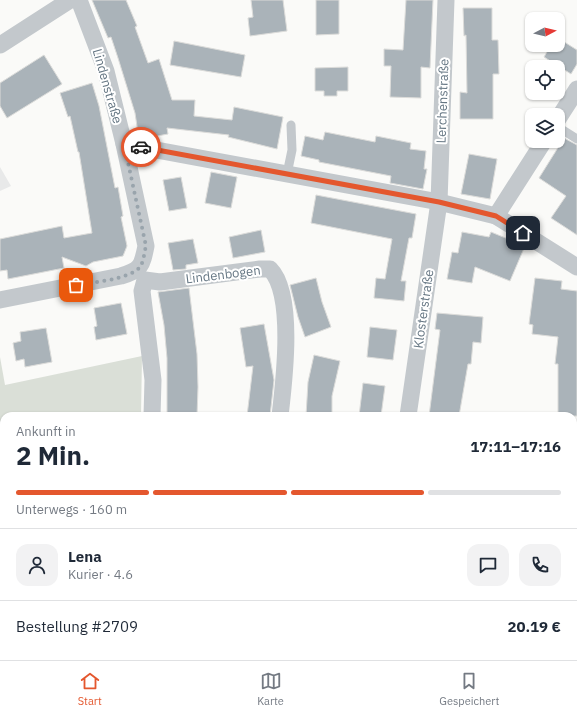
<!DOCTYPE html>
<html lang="de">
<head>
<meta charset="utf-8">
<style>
	:root { --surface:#fff; --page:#f2f2f3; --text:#1f2937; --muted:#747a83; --line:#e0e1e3; --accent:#e4572e }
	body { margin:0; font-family:"IBM Plex Sans",sans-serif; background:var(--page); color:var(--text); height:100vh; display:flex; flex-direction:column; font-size:15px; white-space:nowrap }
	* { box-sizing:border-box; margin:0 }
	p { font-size:13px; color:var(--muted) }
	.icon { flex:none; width:22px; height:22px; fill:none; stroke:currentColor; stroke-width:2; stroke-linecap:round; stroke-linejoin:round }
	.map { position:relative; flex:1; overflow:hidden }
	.panel { position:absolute; left:0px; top:412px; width:577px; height:248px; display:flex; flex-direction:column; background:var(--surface); border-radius:12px 12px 0 0; box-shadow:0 1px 3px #0004 }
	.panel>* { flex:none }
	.needle { width:26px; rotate:83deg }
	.controls { position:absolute; left:525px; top:12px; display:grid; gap:8px }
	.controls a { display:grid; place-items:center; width:40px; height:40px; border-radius:8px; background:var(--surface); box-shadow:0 1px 3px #0004; font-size:20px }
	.pin { position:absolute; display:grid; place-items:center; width:34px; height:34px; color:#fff; margin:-17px; border-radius:8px; box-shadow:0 2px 6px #0006 }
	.courier { position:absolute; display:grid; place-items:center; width:40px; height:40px; margin:-20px; border:3px solid #e4572e; border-radius:50%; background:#fff; color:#222; box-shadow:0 1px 5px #0007 }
	.overview em { font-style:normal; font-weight:700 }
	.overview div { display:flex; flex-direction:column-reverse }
	.overview { display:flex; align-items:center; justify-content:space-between; height:68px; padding:0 16px }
	h1 { font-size:26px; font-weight:700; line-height:30px }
	.bar { display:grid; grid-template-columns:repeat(4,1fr); gap:6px 4px; align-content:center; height:48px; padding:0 16px }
	.bar i { height:5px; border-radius:3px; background:var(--line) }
	.bar .selected { background:var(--accent) }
	.bar p { grid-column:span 4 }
	.line { display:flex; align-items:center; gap:10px; padding:0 16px; border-top:1px solid var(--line) }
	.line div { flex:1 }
	.round { display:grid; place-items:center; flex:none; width:42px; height:42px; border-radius:12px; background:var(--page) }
	.menu { display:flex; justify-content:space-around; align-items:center; height:56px; border-top:1px solid var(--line); background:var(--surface); font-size:11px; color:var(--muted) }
	.menu a { display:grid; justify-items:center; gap:2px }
	.menu .selected { color:var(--accent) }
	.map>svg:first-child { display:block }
	.built { fill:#e8e9e9 }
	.green { fill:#dadfd7 }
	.building { fill:#aab3b9; stroke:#dcdcda }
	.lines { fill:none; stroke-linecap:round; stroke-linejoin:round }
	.lane { stroke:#c3c8cc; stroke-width:9 }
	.street { stroke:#c3c8cc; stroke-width:17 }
	.done { stroke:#99a4ac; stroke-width:4; stroke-dasharray:0 7.2 }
	.route { stroke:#e4572e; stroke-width:5 }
	.labels { text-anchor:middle; stroke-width:4; stroke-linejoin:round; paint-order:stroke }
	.street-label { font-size:13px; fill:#657683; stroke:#fff }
</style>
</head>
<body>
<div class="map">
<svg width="577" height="660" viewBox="0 0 577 660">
	<rect width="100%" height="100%" fill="#fafaf8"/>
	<path class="built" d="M0 167 11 186 0 191Z"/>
	<path class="green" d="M142 356 141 416H4V433H0V357L5 385Z"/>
	<g class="building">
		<path d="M92 0H126L137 26 135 27 148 63 159 59 172 100H195L194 116 232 120 234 107 283 117 277 149 228 137 229 135 167 128 168 134 152 137 150 131 138 133 135 113 118 58 111 37 108 38Z"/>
		<path d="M251 0H283L287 31 250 36 248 18 253 17Z"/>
		<path d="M316 0H339V34L316 35Z"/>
		<path d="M406 0H433L430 68 421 67V98L390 97 391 66H384V49L403 50Z"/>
		<path d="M463 8H492V40H498L499 74H493V119H460V92L467 93 466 35 464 36Z"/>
		<path d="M558 38 577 50V64L571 74 544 57 551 45H558Z"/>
		<path d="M174 41 245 55 241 77 170 65Z"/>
		<path d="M44 55 62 84 7 118 0 106V83Z"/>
		<path d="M348 67V91H337V96H324V91H315V68Z"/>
		<path d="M92 83 99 106 115 188 118 187 123 216 121 217 127 246 123 256 93 262 86 266 62 257 64 268 8 279 7 270 0 271V239L62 226 64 238 92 233 79 152H78L70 116 68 117 60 93Z"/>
		<path d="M325 132 375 142 376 136 411 143 410 149 426 151 424 169H427L423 189 390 183 391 176 319 162V160L301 156 305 136 323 140Z"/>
		<path d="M564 138 577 145V235L551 218 566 196 539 178Z"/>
		<path d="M469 154 497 159 490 199 461 194Z"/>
		<path d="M211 172 237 177 231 208 205 203Z"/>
		<path d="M181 177 187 208 169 211 163 180Z"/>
		<path d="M316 195 416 214 412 238H409L401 281H406L404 301 374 298 376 278 385 279 392 239 311 223Z"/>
		<path d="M261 230 265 252 233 258 229 237Z"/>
		<path d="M462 232 489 237 491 232 525 246 510 281 475 267 472 283 447 279 452 252 458 253Z"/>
		<path d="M193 239 198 263 186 265V269L173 270 168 243Z"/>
		<path d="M316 278 322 302 331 327 305 337 298 317 290 285Z"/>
		<path d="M535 278 562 281 561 289 577 291V416H558V364H555L558 337 532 334 533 325 529 324Z"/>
		<path d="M189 288 197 354 198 387 197 416 167 415V358L164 325 158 292Z"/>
		<path d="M121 303 127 334 96 340 94 327 97 326 94 308Z"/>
		<path d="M437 313 483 317 481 343 473 342 471 364H468L459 416H429L440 330 435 329Z"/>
		<path d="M264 324 274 380 270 416H247L253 366 246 367 240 328Z"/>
		<path d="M370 327 397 330 393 360 367 357Z"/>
		<path d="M46 328 52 362 25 367 24 359 16 361 13 343 21 341 20 332Z"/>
		<path d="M314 355 340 361 332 396V416H306L308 382Z"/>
		<path d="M363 383 385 386 381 416H359Z"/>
	</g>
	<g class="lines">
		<g class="lane">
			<path d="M558 127 577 139"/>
			<path d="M287 174 292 150 291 125"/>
			<path d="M271 660 274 656"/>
		</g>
		<g class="street">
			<path d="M0 45 70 0"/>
			<path d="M558 119 577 89"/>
			<path d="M124 144 439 202 496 216 544 141"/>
			<path d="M496 216 577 267"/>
			<path d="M0 300 121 276C141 270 142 266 146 246L124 144 106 71 79 0"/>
			<path d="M152 416 153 380 142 291 145 280 160 282 260 269H270C295 294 284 382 280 416"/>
			<path d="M408 416 439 202 446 0"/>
			<path d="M0 521 4 524"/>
			<path d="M173 656 178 660"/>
			<path d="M375 660 376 656"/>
		</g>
	</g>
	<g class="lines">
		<path class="done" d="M76 285C90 283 131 279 140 267 144 261 144 253 146 246L124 144 141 147"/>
		<path class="route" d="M141 147 439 202 496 216 523 233"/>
	</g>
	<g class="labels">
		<g class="street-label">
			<text transform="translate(108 86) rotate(74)" y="5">Lindenstraße</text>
			<text transform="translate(442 101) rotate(-88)" y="5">Lerchenstraße</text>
			<text transform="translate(223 274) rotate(-7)" y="5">Lindenbogen</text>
			<text transform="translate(423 309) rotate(-82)" y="5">Klosterstraße</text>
		</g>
	</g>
</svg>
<div class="controls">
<a><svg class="needle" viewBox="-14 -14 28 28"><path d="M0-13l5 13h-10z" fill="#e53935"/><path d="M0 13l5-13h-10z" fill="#747a83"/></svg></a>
<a><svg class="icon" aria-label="locate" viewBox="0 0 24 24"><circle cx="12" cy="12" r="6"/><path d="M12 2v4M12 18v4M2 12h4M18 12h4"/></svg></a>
<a><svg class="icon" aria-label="layers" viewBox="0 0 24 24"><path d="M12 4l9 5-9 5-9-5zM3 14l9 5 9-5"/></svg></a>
</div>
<div class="pin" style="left:76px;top:285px;background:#ea580c"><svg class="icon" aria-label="bag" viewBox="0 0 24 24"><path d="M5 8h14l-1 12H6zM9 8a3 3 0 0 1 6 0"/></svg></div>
<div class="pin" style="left:523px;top:233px;background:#1f2937"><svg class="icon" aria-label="home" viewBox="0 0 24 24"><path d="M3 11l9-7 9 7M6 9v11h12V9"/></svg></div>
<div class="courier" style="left:141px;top:147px"><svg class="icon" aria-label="car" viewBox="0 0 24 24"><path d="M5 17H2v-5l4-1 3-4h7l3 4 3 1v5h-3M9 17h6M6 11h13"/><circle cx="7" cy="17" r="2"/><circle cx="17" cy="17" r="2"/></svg></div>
<section class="panel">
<div class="overview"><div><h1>2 Min.</h1><p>Ankunft in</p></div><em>17:11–17:16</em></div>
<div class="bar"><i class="selected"></i><i class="selected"></i><i class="selected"></i><i></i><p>Unterwegs · 160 m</p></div>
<div class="line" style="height:72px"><a class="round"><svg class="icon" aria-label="person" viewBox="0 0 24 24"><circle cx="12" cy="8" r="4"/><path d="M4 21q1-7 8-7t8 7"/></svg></a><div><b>Lena</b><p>Kurier · 4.6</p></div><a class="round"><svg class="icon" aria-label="chat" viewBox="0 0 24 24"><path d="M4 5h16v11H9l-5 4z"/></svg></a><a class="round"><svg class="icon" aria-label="phone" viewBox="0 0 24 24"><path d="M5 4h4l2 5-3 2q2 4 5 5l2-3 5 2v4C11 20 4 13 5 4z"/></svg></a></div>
<div class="line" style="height:52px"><div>Bestellung #2709</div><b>20.19 €</b></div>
</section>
</div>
<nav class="menu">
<a class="selected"><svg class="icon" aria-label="home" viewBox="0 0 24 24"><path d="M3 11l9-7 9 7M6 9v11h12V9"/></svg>Start</a>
<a><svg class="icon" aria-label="map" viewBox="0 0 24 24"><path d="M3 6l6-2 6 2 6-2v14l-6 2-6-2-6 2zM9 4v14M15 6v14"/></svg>Karte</a>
<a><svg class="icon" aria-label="saved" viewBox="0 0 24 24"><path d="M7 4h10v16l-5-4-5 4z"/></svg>Gespeichert</a>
</nav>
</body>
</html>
